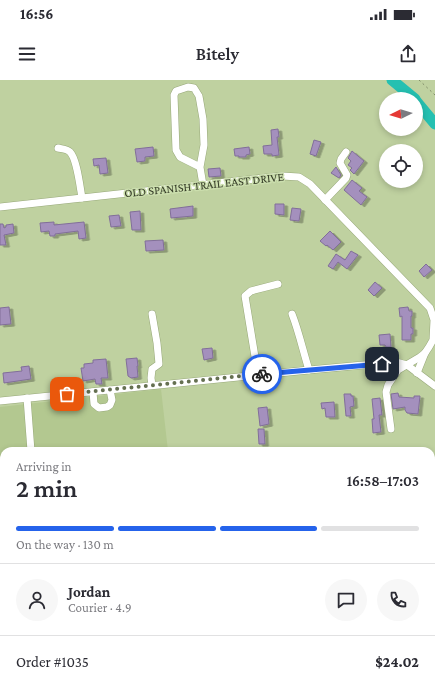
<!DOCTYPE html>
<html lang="en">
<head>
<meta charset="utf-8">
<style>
	:root { --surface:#fff; --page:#f7f7f7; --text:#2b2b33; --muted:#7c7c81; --line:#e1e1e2; --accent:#2563eb }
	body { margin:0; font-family:"Crimson Pro",serif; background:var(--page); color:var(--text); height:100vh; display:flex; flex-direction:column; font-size:15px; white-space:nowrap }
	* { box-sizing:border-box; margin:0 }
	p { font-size:13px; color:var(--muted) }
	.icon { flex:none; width:22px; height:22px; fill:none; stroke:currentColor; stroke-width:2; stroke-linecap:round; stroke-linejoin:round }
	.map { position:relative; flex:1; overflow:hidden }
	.details { position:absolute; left:0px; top:367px; width:435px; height:248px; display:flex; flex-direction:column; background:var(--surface); border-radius:12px 12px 0 0; box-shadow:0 2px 6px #0003 }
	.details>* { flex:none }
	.needle { width:26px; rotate:265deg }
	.controls { position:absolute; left:379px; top:12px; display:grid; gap:8px }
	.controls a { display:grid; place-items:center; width:44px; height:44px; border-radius:50%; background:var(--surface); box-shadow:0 2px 6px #0003; font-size:20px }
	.pin { position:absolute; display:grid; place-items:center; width:34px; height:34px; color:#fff; margin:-17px; border-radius:8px; box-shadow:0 2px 6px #0006 }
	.courier { position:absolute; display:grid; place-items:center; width:40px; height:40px; margin:-20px; border:3px solid #2563eb; border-radius:50%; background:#fff; color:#222; box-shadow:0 1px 5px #0007 }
	.headline em { font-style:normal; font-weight:600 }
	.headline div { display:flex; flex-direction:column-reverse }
	.headline { display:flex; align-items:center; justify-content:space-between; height:68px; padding:0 16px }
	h1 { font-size:26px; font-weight:600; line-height:30px }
	.bar { display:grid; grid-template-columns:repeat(4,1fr); gap:6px 4px; align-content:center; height:48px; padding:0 16px }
	.bar i { height:5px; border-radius:3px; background:var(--line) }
	.bar .on { background:var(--accent) }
	.bar p { grid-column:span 4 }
	.line { display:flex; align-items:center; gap:10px; padding:0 16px; border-top:1px solid var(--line) }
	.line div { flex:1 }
	.round { display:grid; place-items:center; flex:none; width:42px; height:42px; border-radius:21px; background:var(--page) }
	.status { display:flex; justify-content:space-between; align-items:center; height:28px; padding:0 20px; background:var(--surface); direction:ltr }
	.status svg { height:11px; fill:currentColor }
	header { display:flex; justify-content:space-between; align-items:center; height:52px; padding:0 16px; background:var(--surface); font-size:18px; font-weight:600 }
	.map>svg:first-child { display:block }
	.built { fill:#b3c890 }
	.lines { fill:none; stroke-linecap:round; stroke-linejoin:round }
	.river { stroke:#25c0b1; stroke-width:11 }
	.building { fill:#a490bd; stroke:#816e99; filter:url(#shadow) }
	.minor-casing { stroke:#97a879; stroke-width:8 }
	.major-casing { stroke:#97a879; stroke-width:10 }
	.path { stroke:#808c69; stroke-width:1; stroke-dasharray:2 3; stroke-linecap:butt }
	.minor { stroke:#fff; stroke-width:7 }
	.major { stroke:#fff; stroke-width:9 }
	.done { stroke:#657051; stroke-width:4; stroke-dasharray:0 7.2 }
	.route { stroke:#2563eb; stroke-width:5 }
	.labels { text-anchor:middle; stroke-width:3; stroke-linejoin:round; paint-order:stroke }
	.street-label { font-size:12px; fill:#343b27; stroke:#cbdead }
</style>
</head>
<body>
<div class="status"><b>16:56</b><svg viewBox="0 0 49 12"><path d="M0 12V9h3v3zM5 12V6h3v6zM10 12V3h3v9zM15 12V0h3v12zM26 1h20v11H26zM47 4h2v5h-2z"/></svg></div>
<header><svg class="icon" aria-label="menu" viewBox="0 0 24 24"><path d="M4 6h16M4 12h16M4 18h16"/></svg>Bitely<svg class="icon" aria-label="share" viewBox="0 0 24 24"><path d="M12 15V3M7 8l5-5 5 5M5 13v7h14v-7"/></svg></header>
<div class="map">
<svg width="435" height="615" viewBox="0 0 435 615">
	<defs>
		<filter id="shadow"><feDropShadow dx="3.5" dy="2" stdDeviation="0" flood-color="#0004"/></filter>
	</defs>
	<rect width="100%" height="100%" fill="#bfd1a0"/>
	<path class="built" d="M161 309 168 371H4V611H431V501H435V615H0V327Z"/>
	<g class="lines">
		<g class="river">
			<path d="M392 0 415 19"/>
			<path d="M416 21 435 44"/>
		</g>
	</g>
	<g class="building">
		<path d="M278 49 279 57H277L279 75 272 76V74H264L263 66 272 65 271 50Z"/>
		<path d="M314 60 321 62 316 76 310 74Z"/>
		<path d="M153 67 154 76 145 77V81L137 82 135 69Z"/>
		<path d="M249 67 250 74 246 75V77H239V76H235L234 69Z"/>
		<path d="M352 71 364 81 354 94 350 90 352 88 348 85 351 81 348 78Z"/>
		<path d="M106 78 108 93 100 94 99 85 94 86 93 79Z"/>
		<path d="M336 87 341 95 339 98 331 93Z"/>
		<path d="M220 88 221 96 209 97 208 89Z"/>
		<path d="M352 100 362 108 359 111 367 117 361 125 344 110Z"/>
		<path d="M275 124H284V135L275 134Z"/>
		<path d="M193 126V136L171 138 170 129Z"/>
		<path d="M292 128 301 129 299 141 290 140Z"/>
		<path d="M140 131 141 150H132L130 132Z"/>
		<path d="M119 135 121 146 111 147 109 136Z"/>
		<path d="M54 142V145L84 142 86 158 79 159 78 151 55 154V156H50L49 151 41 152 40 143Z"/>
		<path d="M0 144H3L4 148 6 147V145L13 144 14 153 4 155 6 165H0Z"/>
		<path d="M330 151 341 162 333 170 327 165 326 166 320 161Z"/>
		<path d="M163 160 164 170 146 171 145 161Z"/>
		<path d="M351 171 358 175 347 189 338 182 333 189 328 186 336 174 345 180Z"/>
		<path d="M426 184 432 190 424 197 419 191Z"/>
		<path d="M375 202 382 208 374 216 368 210Z"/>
		<path d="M9 227 11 244 0 245V228Z"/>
		<path d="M408 227 409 231H412V236H411V248H413V254H411V260H402V236L400 237 399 228Z"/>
		<path d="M390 254 391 267H386L385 265H380L379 255Z"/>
		<path d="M212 268 213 278 204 280 202 269Z"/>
		<path d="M137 278 138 286H137L138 297 131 298 128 296 126 279Z"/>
		<path d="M106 279 108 298H101L102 304H96L95 299 83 301 81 288H84V284L93 283V280Z"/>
		<path d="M29 286 31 299 4 303 3 293 22 291 21 287Z"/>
		<path d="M398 313 399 317 414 318V316H420L418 334 407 333 405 330V327L393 329 391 314Z"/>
		<path d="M344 314H351V316H353L354 326 350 327 351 336H346Z"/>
		<path d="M380 318 382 335H379L381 352 373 353 372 339H374L372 319Z"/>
		<path d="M334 322 335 337H326L325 328 322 329 321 323Z"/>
		<path d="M267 327 269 344 260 346 258 328Z"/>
		<path d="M258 349H264L265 364H259Z"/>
	</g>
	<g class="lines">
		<g class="minor-casing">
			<g id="minor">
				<path d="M58 68C62 69 67 69 70 72 77 79 80 107 82 118"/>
				<path d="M200 87 204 65 203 39 199 16 194 8 188 7 176 11 174 15 176 70 180 77 200 87 203 105"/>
				<path d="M325 120 346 98 347 95 340 83 341 79 346 72"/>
				<path d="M0 127 282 96 299 97 310 104 430 228 434 240 433 260 429 267 425 273 417 293"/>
				<path d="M152 234 157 263 159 284 152 289 151 298 152 305"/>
				<path d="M292 234C299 252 303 271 309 290"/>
				<path d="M258 295 245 216 251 211 278 204"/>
				<path d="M93 312 94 324 99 328 107 327 110 325 112 320 110 310"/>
				<path d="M27 318 31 371"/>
				<path d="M0 321 309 290 396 282 407 285 435 306"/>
				<path d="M391 349 386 312 388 305 398 290 420 277 425 273"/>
				<path d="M0 415 4 416"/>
				<path d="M0 469 4 471"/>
				<path d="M431 492 435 491"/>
				<path d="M0 536 4 530"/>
				<path d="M259 611 260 615"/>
				<path d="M326 611V615"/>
				<path d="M41 615 43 611"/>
				<path d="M67 615 70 611"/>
				<path d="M222 615 224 611"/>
				<path d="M355 615 365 614"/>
			</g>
		</g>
		<g class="major-casing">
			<g id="major">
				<path d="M0 510 4 512"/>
				<path d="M161 611 168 615"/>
			</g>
		</g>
		<path class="path" d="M419 0 435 15"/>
		<use href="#minor" class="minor"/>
		<use href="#major" class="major"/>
	</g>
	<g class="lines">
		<path class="done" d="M67 314 262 294"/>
		<path class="route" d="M262 294 382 284"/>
	</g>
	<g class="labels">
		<g class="street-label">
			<text transform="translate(204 105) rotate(-6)" y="4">OLD SPANISH TRAIL EAST DRIVE</text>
		</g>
	</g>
</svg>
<div class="controls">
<a><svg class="needle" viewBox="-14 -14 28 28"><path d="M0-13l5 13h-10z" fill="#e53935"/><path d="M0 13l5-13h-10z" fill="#7c7c81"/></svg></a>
<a><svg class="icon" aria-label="locate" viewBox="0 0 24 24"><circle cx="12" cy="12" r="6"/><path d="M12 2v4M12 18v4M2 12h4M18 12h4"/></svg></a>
</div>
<div class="pin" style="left:67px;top:314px;background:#ea580c"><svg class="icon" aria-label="bag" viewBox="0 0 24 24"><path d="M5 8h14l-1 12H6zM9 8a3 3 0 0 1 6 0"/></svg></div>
<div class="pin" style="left:382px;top:284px;background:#1f2937"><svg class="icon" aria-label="home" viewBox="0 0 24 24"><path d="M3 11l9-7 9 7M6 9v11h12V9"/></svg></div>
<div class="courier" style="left:262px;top:294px"><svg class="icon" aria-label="bike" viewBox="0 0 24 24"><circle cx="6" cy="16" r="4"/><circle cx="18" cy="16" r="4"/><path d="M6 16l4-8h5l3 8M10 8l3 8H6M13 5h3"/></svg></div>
<section class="details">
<div class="headline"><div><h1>2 min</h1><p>Arriving in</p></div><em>16:58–17:03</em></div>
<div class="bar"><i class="on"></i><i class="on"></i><i class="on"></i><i></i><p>On the way · 130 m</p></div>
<div class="line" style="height:72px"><a class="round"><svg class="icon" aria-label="person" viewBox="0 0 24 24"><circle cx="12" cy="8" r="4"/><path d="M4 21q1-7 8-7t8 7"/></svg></a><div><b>Jordan</b><p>Courier · 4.9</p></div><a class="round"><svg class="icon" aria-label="chat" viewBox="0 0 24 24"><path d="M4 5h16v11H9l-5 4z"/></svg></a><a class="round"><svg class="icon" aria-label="phone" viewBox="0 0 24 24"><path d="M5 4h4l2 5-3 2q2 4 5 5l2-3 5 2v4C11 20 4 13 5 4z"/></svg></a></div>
<div class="line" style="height:52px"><div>Order #1035</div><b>$24.02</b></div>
</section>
</div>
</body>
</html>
